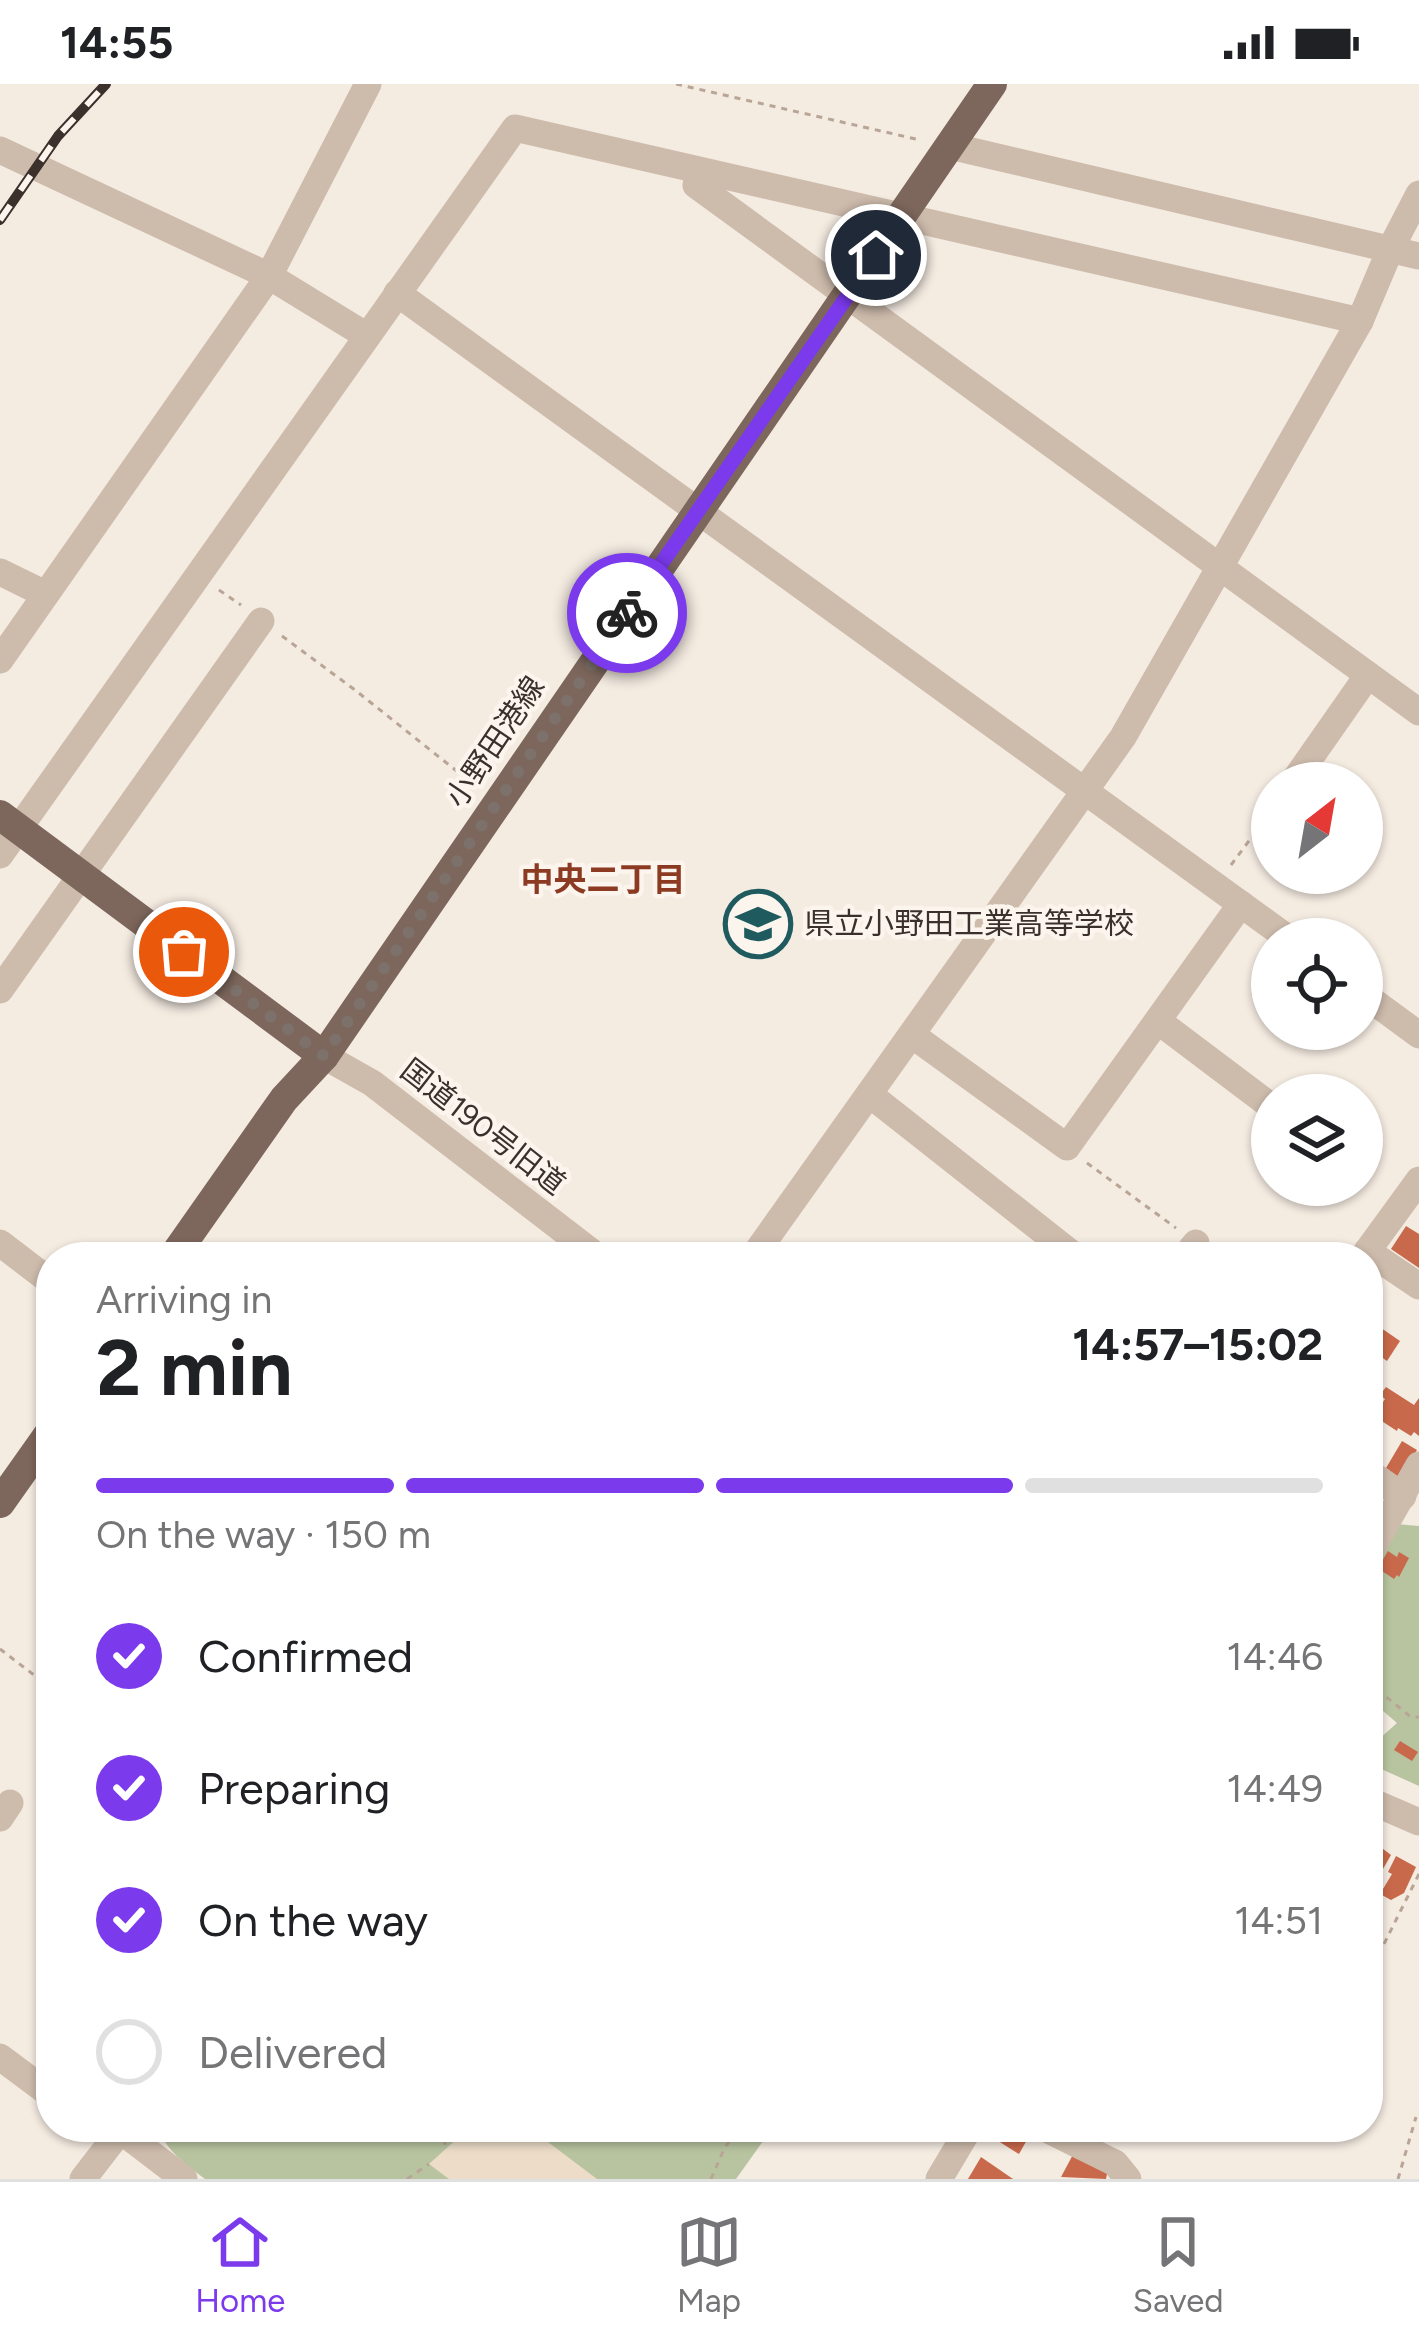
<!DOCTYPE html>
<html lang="en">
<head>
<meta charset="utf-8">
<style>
	:root { --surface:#fff; --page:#f6f6f6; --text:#202124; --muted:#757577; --line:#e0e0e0; --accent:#7c3aed }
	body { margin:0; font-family:Figtree,"Noto Sans JP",sans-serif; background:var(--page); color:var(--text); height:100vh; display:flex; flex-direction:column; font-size:45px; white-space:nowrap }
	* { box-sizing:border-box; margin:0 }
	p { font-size:39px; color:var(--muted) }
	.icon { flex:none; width:66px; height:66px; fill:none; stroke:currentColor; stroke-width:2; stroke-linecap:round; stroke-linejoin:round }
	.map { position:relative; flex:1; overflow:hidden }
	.panel { position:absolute; left:36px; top:1158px; width:1347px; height:900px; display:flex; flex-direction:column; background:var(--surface); border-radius:48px; box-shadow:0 3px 9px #0004 }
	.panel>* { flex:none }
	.needle { width:78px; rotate:31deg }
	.buttons { position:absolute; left:1251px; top:678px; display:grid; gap:24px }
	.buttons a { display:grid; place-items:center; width:132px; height:132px; border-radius:50%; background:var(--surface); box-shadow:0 3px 9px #0004; font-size:60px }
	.pin { position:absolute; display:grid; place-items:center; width:102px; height:102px; color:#fff; margin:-51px; border:6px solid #fff; border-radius:50%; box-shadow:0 3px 12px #0007 }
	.courier { position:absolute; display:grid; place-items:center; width:120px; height:120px; margin:-60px; border:9px solid #7c3aed; border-radius:50%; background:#fff; color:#222; box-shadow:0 3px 15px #0007 }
	.overview em { font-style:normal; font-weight:700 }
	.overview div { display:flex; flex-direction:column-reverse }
	.overview { display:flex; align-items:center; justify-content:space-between; height:204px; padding:0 60px }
	h1 { font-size:78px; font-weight:700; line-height:90px }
	.bar { display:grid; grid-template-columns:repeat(4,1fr); gap:18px 12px; align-content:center; height:144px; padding:0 60px }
	.bar i { height:15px; border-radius:9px; background:var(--line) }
	.bar .active { background:var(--accent) }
	.bar p { grid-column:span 4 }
	ol { padding:0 60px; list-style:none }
	li { display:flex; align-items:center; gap:36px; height:132px }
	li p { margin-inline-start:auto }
	li .icon { padding:12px; border-radius:50%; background:var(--accent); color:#fff; stroke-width:4 }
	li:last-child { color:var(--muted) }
	li i { width:66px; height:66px; border:6px solid var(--line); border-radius:50% }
	.status { display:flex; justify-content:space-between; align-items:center; height:84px; padding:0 60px; background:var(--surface); direction:ltr }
	.status svg { height:33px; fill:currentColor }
	.dock { display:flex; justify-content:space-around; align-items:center; height:168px; border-top:3px solid var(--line); background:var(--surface); font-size:33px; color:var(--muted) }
	.dock a { display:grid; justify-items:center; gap:6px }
	.dock .active { color:var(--accent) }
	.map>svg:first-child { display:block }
	.green { fill:#b8c4a0 }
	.plaza { fill:#ecdcc8 }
	.building { fill:#c8694b }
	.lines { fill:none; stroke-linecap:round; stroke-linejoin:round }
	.path { stroke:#b9a596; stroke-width:3; stroke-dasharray:6 6; stroke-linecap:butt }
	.minor { stroke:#cdbbac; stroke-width:27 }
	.major { stroke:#7d675c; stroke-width:30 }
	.rail-casing { stroke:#3b302b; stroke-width:10 }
	.rail { stroke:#fbf5ee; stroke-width:6; stroke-dasharray:18; stroke-linecap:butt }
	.done { stroke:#7c716b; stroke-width:12; stroke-dasharray:0 21.6 }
	.route { stroke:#7c3aed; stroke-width:15 }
	.labels { text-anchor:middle; stroke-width:9; stroke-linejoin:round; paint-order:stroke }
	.street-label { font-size:30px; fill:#3b302b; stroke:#fbf5ee }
	.poi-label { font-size:30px; fill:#3b302b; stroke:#fbf5ee; text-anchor:start }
	.neighbourhood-label { font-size:33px; font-weight:bold; fill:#8c3b22; stroke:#fbf5ee }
</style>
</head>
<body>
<div class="status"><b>14:55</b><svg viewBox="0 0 49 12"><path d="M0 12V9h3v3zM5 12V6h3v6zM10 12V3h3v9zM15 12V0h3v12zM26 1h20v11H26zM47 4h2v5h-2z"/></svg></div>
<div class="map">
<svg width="1419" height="2095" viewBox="0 0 1419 2095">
	<rect width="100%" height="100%" fill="#f4ebe1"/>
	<g class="green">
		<path d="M1396 1440 1419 1442V1702L1368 1679V1665L1397 1639 1368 1614V1486Z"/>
		<path d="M159 2043H773L736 2095H205C186 2080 165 2067 159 2043Z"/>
	</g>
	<path class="plaza" d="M470 2043H528L597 2095H449L429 2080Z"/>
	<g class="building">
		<path d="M1406 1142 1419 1150V1184L1391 1165Z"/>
		<path d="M1368 1235 1400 1257 1387 1277 1368 1264Z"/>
		<path d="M1386 1303 1414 1321 1419 1314V1352L1414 1348 1411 1352 1398 1344 1397 1347 1374 1332 1385 1315 1380 1311Z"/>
		<path d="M1402 1357 1417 1366 1398 1399 1386 1392 1389 1386 1386 1384Z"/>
		<path d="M1388 1467 1397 1473 1399 1468 1409 1474 1399 1493 1397 1491 1394 1495 1382 1487 1380 1492 1375 1489Z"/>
		<path d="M1400 1657 1418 1668 1412 1677 1394 1666Z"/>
		<path d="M1374 1758 1391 1771 1383 1785 1374 1780 1368 1791V1762Z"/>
		<path d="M1396 1772 1416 1783 1404 1809 1391 1816 1380 1810 1392 1790 1388 1788Z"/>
		<path d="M1003 2043H1026L1032 2047 1019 2070 995 2055Z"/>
		<path d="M1076 2065 1108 2085 1106 2095 1061 2093Z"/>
		<path d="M981 2073 1013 2095H968Z"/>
	</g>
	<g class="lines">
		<g class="path">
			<path d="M676 0 920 56"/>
			<path d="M219 506 241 521"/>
			<path d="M282 552 355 606 478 704"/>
			<path d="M1231 781 1272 726"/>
			<path d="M1087 1079 1176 1144"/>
			<path d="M0 1565 51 1604"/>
			<path d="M1368 1598 1411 1633H1419"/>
			<path d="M1368 1892 1419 1790"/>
			<path d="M442 2043 446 2065"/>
			<path d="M407 2095 429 2080"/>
			<path d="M711 2095 724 2065 739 2043"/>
			<path d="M1398 2095 1416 2033"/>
		</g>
		<g class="minor">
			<path d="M950 62 1419 172"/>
			<path d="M0 66 269 192 367 252"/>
			<path d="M699 87 696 101 1419 628"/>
			<path d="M397 209 1289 855"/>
			<path d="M0 488 45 510"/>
			<path d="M0 576 269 192 368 0"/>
			<path d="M1303 699 1296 694 1368 591"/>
			<path d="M1362 743 1367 746"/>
			<path d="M0 771 515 44 1360 237"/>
			<path d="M0 906 261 537"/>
			<path d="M1362 909 1419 951"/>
			<path d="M1158 937 1268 1020"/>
			<path d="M912 951 1067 1063 1241 820"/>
			<path d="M324 972 372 999 598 1173"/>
			<path d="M869 1010 1076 1173"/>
			<path d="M0 1159 51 1198"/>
			<path d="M1196 1159 1191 1165 1202 1173"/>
			<path d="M1367 1167 1419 1202"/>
			<path d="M753 1173 1123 653 1360 237 1390 166 1419 110"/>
			<path d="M1363 1173 1419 1096"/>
			<path d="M1368 1388 1403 1412"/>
			<path d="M1368 1471 1419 1381"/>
			<path d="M1368 1716 1419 1738"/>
			<path d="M0 1734 10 1719"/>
			<path d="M0 1973 51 2011"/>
			<path d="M1042 2043 1115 2079 1128 2095"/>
			<path d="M120 2046 184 2095"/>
			<path d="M83 2095 123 2043"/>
			<path d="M939 2095 970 2043"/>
		</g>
		<g class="major">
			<path d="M0 731 324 972"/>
			<path d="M173 1173 284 1015 324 972 992 0"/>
			<path d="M0 1419 51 1347"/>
		</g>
		<g class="rail-casing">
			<path id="rail" d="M0 136 58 52 106 0"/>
		</g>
		<use href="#rail" class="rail"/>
	</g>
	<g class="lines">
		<path class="done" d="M184 868 324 972 627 529"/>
		<path class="route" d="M627 529 876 171"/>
	</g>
	<defs>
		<g id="school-ring" transform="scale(3.45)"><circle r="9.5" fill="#fbf5ee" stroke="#1f5a5e" stroke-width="1.5"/><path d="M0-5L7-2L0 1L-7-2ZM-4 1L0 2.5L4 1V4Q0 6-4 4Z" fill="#1f5a5e"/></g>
	</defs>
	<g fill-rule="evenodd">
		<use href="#school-ring" x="758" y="840"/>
	</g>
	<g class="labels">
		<g class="street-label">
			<text transform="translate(495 658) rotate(-56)" y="10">小野田港線</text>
			<text transform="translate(483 1043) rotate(38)" y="10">国道190号旧道</text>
		</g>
		<g class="poi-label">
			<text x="804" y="850">県立小野田工業高等学校</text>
		</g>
		<g class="neighbourhood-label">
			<text x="603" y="807">中央二丁目</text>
		</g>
	</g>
</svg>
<div class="buttons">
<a><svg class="needle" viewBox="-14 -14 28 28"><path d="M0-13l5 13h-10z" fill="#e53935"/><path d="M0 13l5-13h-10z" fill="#757577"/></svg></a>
<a><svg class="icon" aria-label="locate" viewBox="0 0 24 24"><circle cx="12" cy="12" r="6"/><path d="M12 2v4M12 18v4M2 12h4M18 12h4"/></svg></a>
<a><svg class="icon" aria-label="layers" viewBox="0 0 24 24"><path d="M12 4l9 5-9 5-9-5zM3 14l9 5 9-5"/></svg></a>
</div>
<div class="pin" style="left:184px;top:868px;background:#ea580c"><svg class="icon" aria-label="bag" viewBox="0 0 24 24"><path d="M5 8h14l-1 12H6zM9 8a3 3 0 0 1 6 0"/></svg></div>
<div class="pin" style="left:876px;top:171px;background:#1f2937"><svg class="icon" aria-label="home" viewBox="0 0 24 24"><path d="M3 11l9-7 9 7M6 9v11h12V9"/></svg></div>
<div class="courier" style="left:627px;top:529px"><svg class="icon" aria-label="bike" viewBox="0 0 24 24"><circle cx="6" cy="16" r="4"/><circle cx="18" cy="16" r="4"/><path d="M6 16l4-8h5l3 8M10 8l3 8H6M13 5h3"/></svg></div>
<section class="panel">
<div class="overview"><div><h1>2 min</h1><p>Arriving in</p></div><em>14:57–15:02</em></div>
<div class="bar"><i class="active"></i><i class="active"></i><i class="active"></i><i></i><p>On the way · 150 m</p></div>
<ol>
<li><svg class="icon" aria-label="check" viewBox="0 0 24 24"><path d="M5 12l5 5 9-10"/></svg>Confirmed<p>14:46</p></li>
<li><svg class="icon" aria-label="check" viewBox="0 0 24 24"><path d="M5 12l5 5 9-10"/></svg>Preparing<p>14:49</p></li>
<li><svg class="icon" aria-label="check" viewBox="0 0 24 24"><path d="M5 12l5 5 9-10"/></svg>On the way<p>14:51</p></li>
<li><i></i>Delivered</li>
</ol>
</section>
</div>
<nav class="dock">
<a class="active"><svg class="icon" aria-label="home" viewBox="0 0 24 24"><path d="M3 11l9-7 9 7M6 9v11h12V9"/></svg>Home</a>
<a><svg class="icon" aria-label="map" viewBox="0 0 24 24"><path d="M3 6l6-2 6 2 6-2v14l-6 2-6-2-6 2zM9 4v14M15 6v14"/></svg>Map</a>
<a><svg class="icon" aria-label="saved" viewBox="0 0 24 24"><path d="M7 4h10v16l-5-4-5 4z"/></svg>Saved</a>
</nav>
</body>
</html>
